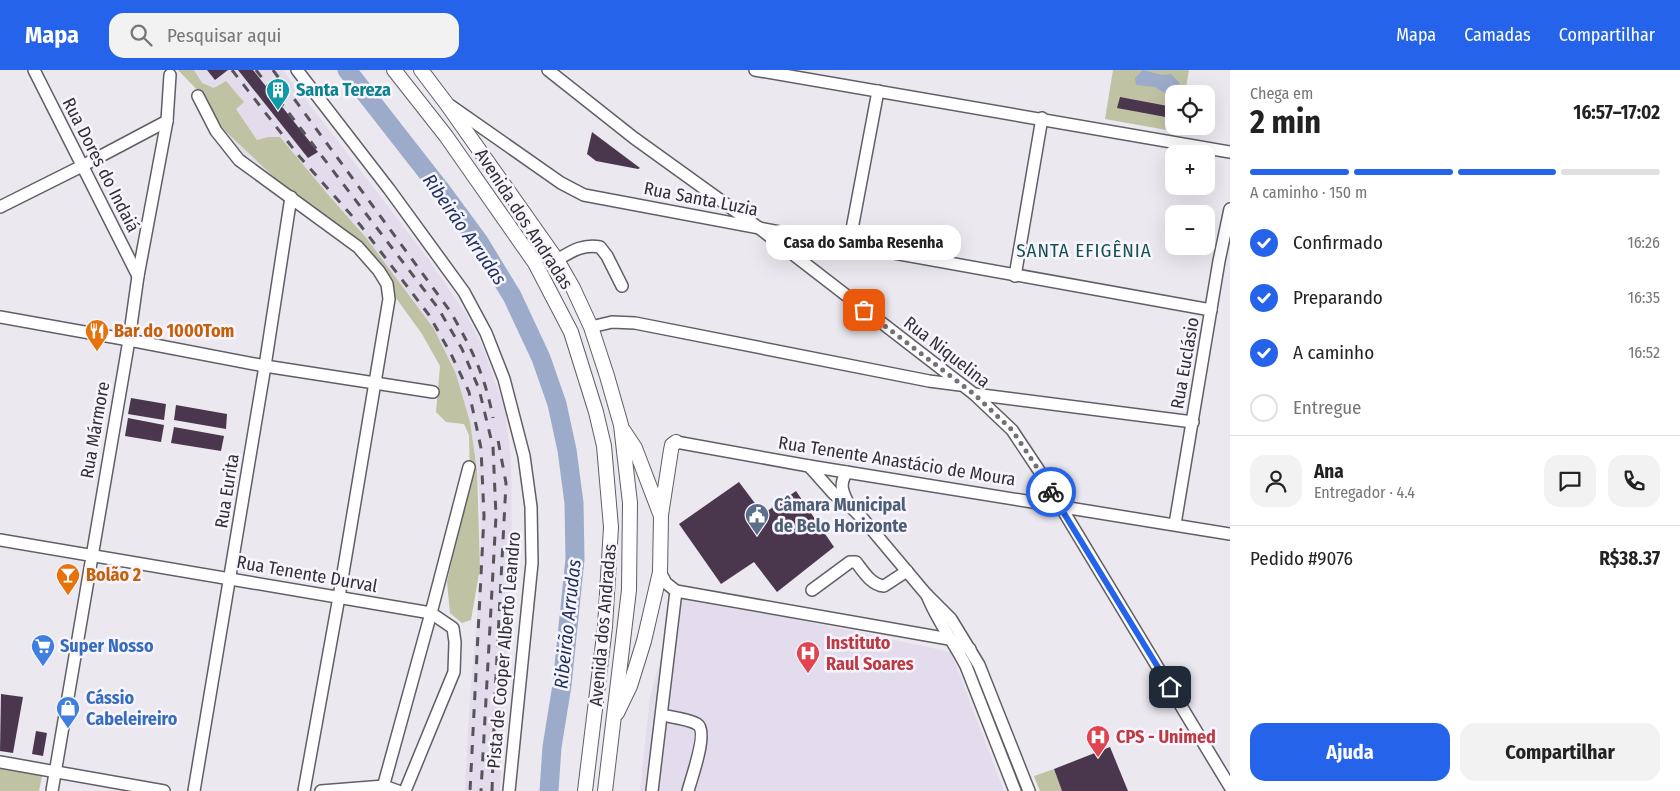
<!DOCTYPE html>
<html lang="pt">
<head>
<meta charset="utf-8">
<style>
	:root { --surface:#fff; --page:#f2f2f2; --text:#222; --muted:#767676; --line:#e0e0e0; --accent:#2563eb }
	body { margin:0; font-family:"Fira Sans Condensed",sans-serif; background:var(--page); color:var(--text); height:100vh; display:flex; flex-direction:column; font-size:19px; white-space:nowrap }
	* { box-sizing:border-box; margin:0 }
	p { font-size:16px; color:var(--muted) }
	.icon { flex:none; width:28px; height:28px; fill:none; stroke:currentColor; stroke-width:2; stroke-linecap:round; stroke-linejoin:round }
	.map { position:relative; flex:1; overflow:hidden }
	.details { display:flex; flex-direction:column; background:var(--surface); width:450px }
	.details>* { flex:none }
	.buttons { position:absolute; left:1165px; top:15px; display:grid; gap:10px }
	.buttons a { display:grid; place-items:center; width:50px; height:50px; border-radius:10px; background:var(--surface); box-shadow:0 5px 20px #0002; font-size:25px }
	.pin { position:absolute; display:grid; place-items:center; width:42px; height:42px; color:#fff; margin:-21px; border-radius:10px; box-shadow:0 2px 8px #0006 }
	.courier { position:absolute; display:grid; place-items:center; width:50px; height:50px; margin:-25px; border:4px solid #2563eb; border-radius:50%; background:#fff; color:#222; box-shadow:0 1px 6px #0007 }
	.bubble { position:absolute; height:35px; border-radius:15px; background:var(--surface); box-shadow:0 5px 20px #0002; font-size:16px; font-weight:700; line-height:35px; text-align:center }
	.headline em { font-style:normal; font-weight:700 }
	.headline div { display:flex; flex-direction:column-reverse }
	.headline { display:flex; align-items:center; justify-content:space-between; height:85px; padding:0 20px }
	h1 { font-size:32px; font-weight:700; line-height:38px }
	.bar { display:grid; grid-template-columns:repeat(4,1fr); gap:8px 5px; align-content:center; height:60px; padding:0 20px }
	.bar i { height:6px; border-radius:4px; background:var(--line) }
	.bar .on { background:var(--accent) }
	.bar p { grid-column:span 4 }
	.line { display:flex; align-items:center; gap:12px; padding:0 20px; border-top:1px solid var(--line) }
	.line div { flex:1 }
	.round { display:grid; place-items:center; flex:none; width:52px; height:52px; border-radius:15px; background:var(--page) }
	ol { padding:0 20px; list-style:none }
	li { display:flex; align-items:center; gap:15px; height:55px }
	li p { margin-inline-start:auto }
	li .icon { padding:5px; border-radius:50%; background:var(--accent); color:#fff; stroke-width:4 }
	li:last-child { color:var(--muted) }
	li i { width:28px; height:28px; border:2px solid var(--line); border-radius:50% }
	.action { display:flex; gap:10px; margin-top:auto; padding:10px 20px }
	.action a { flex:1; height:58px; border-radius:15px; background:var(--accent); color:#fff; font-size:20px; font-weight:700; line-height:58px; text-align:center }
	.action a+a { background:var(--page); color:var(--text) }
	header { display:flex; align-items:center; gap:30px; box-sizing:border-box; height:70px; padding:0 25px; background:var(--accent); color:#fff }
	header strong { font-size:24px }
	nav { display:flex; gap:28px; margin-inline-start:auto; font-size:18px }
	.search { width:350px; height:45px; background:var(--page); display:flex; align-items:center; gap:12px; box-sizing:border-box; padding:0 18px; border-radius:15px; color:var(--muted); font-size:19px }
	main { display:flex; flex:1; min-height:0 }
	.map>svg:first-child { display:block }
	.built { fill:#e2dcec }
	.green { fill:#bfc3a3 }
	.water { fill:#9cabc9 }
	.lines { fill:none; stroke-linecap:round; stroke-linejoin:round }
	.river { stroke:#9cabc9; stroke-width:19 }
	.building { fill:#4b374d }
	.minor-casing { stroke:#615e65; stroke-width:14 }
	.major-casing { stroke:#615e65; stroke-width:16 }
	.minor { stroke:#fff; stroke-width:11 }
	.major { stroke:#fff; stroke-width:14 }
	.rail { stroke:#565459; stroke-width:3; stroke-dasharray:9 9; stroke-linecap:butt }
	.done { stroke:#737076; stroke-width:5; stroke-dasharray:0 9 }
	.route { stroke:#2563eb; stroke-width:6 }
	.labels { text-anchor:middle; stroke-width:5; stroke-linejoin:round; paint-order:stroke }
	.culture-label { font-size:18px; font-weight:bold; fill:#0d838f; stroke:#f8f5fe; text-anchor:start }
	.street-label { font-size:18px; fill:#323034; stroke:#f8f5fe }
	.food-label { font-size:18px; font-weight:bold; fill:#c56008; stroke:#f8f5fe; text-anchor:start }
	.service-label { font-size:18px; font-weight:bold; fill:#4e5e75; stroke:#f8f5fe; text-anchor:start }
	.health-label { font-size:18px; font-weight:bold; fill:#be3a42; stroke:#f8f5fe; text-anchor:start }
	.shop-label { font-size:18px; font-weight:bold; fill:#366cbe; stroke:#f8f5fe; text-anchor:start }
	.water-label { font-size:19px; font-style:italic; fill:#21335c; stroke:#f8f5fe }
	.neighbourhood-label { font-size:19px; letter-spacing:1px; fill:#145152; stroke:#f8f5fe }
</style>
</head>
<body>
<header>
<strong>Mapa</strong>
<div class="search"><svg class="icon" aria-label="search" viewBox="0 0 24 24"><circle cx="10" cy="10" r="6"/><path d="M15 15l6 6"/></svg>Pesquisar aqui</div>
<nav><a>Mapa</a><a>Camadas</a><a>Compartilhar</a></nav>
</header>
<main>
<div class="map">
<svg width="1230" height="721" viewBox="0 0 1230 721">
	<rect width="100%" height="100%" fill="#ebe8f0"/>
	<g class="built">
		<path d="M187 0H283L427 187 466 244 483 277 505 340 511 389 512 487 500 721H465L469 641 480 508 481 457 478 401 471 360 444 299 391 207 294 125 249 89 220 61Z"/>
		<path d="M679 525 951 582 1004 721H640L650 627Z"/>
	</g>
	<g class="green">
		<path d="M178 0H194L202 13 214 18 226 11 244 32 236 39 257 70 268 67H280L330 127 367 169 434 259 456 304 470 352 477 400 480 498 471 550 462 553 450 543 447 512 470 411 469 365 464 354 446 352 436 342 440 296 422 264 396 228 390 209 355 171 274 107 224 60 204 27Z"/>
		<path d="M1113 0H1189L1185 24H1174V56H1179L1178 62 1105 49Z"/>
		<path d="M0 698 42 706 39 721H0Z"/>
		<path d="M1054 699 1062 721H1040L1034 706Z"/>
	</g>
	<path class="water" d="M1143 0 1162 5 1171 4 1180 13 1169 26 1155 17 1136 15 1135 8Z"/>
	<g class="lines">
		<path class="river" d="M347 0 440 119 479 172 512 226 541 288 557 334 567 380 574 433 575 489 562 615 552 677 549 721"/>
	</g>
	<g class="building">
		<path d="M207 0H228L215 10Z"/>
		<path d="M238 0H253L318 82 308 88Z"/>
		<path d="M1120 27 1173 37 1171 48 1117 38Z"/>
		<path d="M592 62 640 98 638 99 596 91 587 84Z"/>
		<path d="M131 328 166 334 164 350 128 344Z"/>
		<path d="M176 335 227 344 226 359 174 350Z"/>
		<path d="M128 348 164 355 161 372 125 366Z"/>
		<path d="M174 357 224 366 221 381 171 373Z"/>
		<path d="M739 412 763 444 796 421 834 477 777 522 754 492 721 514 679 454Z"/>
		<path d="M1 624 23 627 13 683 0 681Z"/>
		<path d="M36 661 47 663 43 686 32 684Z"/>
		<path d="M1110 677 1128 721H1062L1054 699Z"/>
	</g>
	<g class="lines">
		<g class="minor-casing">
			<g id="minor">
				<path d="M34 0 138 206"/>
				<path d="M297 0 389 119 464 222 486 263 504 309 524 386 531 437 532 493 509 721"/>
				<path d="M548 0 634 68 759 158 974 324 1012 360 1038 399 1230 717"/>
				<path d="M755 0 1230 82"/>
				<path d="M198 26 216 61 239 90 358 177 379 201 387 214 389 229 339 527 304 721"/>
				<path d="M451 36 561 113 584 125 849 175 1211 240"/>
				<path d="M0 137 82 96 167 51"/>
				<path d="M849 175 878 21"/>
				<path d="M557 190C572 181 582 174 600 177L607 186 622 216"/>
				<path d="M1015 206 1042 48"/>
				<path d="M0 247 129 270 265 296 433 322"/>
				<path d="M591 257 612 252 635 253 929 311 960 315"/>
				<path d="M974 324 1193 352"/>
				<path d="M676 372 809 396 1230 464"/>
				<path d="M809 396 834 424 849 435 863 449 926 524 951 549 979 595 1029 721"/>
				<path d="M847 402C839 414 842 421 848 433"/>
				<path d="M1175 454 1219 191 1230 139"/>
				<path d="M0 470 431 543 382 721"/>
				<path d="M660 502 666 513 676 521 949 569 970 579"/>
				<path d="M812 520 850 492H856C863 501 871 515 884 516L907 501"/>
				<path d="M927 525C937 551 954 572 966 596L1015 721"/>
				<path d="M662 645C671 647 689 649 697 654 709 661 691 709 688 721"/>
				<path d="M0 692 164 721"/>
				<path d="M52 721 129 270 138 206 167 51 170 5"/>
				<path d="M194 721 265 296 291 127"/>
				<path d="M321 721 384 716 398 721"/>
				<path d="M405 721 454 602 455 572 453 558 431 543 469 397"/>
				<path d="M652 721 676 521"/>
			</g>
		</g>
		<g class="major-casing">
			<g id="major">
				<path d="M394 0 446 66 535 193 571 262 596 342 604 376 611 457 605 557 585 721"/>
				<path d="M421 0 446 33 557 190 573 218 591 257 607 306 621 355 630 433 629 520 605 721"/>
				<path d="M661 445 671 380 672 375 676 372"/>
				<path d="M617 643 630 616 644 571 660 502 661 446 635 378 623 360"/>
			</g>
		</g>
		<use href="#minor" class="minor"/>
		<use href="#major" class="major"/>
		<g class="rail">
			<path d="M232 0 299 86 361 156 429 245 451 284 469 322 481 378 484 446 470 721"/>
			<path d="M256 0 438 238 462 279 479 319 493 377 496 446 481 721"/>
			<path d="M273 0 450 241C471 277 485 305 493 348"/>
			<path d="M492 721 495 625 506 413 498 370"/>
		</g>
	</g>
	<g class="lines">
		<path class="done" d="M864 240 974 324 1012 360 1038 399 1051 422"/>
		<path class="route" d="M1051 422 1170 617"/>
	</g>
	<defs>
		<g id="building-pin" transform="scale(1.25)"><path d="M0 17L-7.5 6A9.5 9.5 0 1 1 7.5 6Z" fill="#0f9aa8" stroke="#f8f5fe"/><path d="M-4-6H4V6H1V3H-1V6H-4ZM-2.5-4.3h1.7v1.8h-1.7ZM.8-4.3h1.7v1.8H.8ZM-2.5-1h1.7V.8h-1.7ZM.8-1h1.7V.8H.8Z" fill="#fff"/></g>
		<g id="restaurant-pin" transform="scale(1.25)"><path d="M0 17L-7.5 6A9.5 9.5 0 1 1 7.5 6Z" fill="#e8710a" stroke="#f8f5fe"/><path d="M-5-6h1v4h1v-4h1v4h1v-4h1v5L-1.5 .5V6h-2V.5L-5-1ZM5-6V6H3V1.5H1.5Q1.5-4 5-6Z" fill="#fff"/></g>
		<g id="civic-pin" transform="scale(1.25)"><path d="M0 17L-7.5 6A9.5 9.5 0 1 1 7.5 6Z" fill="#5c6f8a" stroke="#f8f5fe"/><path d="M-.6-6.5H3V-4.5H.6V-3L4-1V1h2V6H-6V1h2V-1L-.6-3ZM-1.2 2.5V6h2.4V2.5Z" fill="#fff"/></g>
		<g id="bar-pin" transform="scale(1.25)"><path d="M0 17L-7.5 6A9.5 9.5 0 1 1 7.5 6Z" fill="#e8710a" stroke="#f8f5fe"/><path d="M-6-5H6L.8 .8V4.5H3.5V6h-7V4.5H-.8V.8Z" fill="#fff"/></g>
		<g id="supermarket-pin" transform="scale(1.25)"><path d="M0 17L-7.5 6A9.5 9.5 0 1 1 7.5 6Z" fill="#3f7fe0" stroke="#f8f5fe"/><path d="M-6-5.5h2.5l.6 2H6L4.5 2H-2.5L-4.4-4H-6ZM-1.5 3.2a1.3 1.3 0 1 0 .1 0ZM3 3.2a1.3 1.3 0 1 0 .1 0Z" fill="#fff"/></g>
		<g id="hospital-pin" transform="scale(1.25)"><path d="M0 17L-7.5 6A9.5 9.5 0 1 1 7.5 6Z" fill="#e0444e" stroke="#f8f5fe"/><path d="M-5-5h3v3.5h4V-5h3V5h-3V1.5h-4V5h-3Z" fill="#fff"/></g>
		<g id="shop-pin" transform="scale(1.25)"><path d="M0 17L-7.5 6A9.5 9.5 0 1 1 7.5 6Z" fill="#3f7fe0" stroke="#f8f5fe"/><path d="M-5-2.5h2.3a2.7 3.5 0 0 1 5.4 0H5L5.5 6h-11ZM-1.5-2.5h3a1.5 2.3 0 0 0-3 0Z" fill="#fff"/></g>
	</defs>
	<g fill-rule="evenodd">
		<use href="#building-pin" x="278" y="20"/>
		<use href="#restaurant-pin" x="97" y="261"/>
		<use href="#civic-pin" x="757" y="445"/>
		<use href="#bar-pin" x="68" y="505"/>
		<use href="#supermarket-pin" x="43" y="576"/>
		<use href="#hospital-pin" x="808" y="583"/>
		<use href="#shop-pin" x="68" y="638"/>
		<use href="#hospital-pin" x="1098" y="667"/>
	</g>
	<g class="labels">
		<g class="culture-label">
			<text x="296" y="26">Santa Tereza</text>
		</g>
		<g class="street-label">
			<text transform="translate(101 95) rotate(63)" y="6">Rua Dores do Indaiá</text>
			<text transform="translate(701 129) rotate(11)" y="6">Rua Santa Luzia</text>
			<text transform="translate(524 149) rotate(57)" y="6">Avenida dos Andradas</text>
			<text transform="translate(947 282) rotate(38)" y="6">Rua Niquelina</text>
			<text transform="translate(1185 293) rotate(-80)" y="6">Rua Euclásio</text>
			<text transform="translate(95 360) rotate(-80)" y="6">Rua Mármore</text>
			<text transform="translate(897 391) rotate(9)" y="6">Rua Tenente Anastácio de Moura</text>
			<text transform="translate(227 421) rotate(-81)" y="6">Rua Eurita</text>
			<text transform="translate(307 504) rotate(10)" y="6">Rua Tenente Durval</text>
			<text transform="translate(603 555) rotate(-85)" y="6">Avenida dos Andradas</text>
			<text transform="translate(504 580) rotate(-85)" y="6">Pista de Cooper Alberto Leandro</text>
		</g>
		<g class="food-label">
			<text x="114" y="267">Bar do 1000Tom</text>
			<text x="86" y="511">Bolão 2</text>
		</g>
		<g class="service-label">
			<text x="774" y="441">Câmara Municipal<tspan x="774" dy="21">de Belo Horizonte</tspan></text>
		</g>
		<g class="health-label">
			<text x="826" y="579">Instituto<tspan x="826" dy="21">Raul Soares</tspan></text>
			<text x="1116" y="673">CPS - Unimed</text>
		</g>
		<g class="shop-label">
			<text x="60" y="582">Super Nosso</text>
			<text x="86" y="634">Cássio<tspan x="86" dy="21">Cabeleireiro</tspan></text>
		</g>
		<g class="water-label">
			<text transform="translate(465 159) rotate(55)" y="7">Ribeirão Arrudas</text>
			<text transform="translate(567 554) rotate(-84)" y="7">Ribeirão Arrudas</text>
		</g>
		<g class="neighbourhood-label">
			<text x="1084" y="187">SANTA EFIGÊNIA</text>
		</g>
	</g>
</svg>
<div class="buttons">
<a><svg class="icon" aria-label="locate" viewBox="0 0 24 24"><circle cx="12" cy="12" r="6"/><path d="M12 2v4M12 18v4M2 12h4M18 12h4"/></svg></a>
<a>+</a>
<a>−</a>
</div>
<div class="pin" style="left:864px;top:240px;background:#ea580c"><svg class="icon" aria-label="bag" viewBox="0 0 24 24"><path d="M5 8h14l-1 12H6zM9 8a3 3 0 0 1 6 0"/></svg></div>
<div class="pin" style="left:1170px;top:617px;background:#1f2937"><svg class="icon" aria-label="home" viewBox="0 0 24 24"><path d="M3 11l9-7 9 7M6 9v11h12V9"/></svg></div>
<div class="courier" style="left:1051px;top:422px"><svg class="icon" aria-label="bike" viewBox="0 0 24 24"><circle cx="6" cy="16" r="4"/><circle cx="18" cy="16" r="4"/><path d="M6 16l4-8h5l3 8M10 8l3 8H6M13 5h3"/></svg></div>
<div class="bubble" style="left:766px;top:155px;width:195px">Casa do Samba Resenha</div>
</div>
<section class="details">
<div class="headline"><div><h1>2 min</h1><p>Chega em</p></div><em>16:57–17:02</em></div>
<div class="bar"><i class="on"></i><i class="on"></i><i class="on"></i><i></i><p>A caminho · 150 m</p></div>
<ol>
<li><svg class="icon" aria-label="check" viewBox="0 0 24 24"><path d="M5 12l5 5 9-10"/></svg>Confirmado<p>16:26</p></li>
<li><svg class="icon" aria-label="check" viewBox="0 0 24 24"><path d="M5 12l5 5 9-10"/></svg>Preparando<p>16:35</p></li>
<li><svg class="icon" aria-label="check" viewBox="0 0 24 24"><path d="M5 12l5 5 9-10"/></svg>A caminho<p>16:52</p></li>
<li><i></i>Entregue</li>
</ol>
<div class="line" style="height:90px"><a class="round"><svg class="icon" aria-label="person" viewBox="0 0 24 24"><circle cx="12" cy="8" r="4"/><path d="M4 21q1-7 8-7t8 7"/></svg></a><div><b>Ana</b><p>Entregador · 4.4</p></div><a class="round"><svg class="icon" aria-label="chat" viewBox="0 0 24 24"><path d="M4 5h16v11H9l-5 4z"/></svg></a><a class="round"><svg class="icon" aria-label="phone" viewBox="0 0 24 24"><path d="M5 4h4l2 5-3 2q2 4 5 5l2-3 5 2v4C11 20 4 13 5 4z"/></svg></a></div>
<div class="line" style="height:65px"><div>Pedido #9076</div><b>R$38.37</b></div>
<div class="action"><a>Ajuda</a><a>Compartilhar</a></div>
</section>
</main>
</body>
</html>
